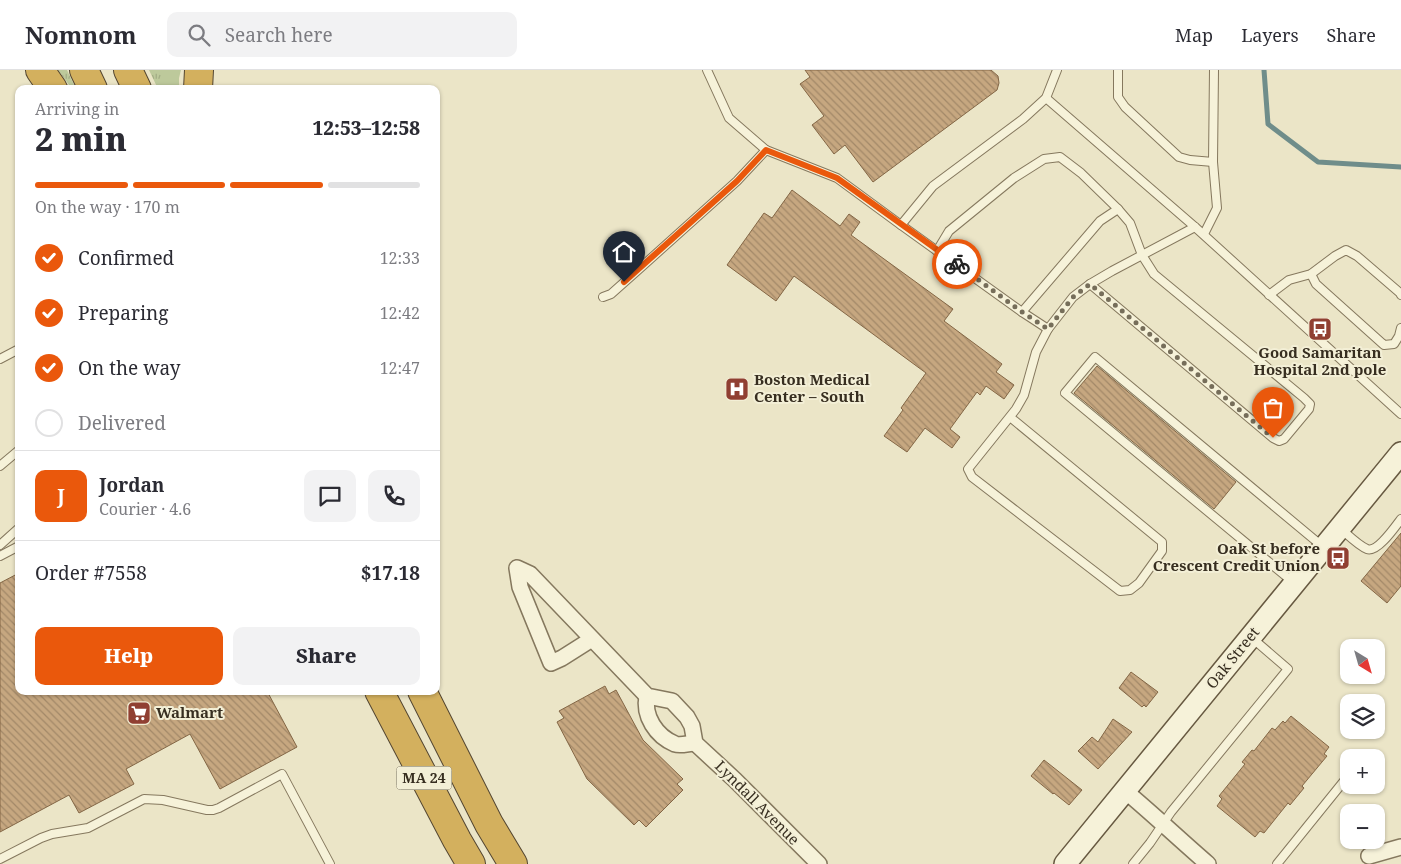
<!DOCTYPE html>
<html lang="en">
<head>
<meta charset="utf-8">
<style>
	:root { --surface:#fff; --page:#f2f2f3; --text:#2b2b33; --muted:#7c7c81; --line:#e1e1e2; --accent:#ea580c }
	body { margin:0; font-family:"Noto Serif",serif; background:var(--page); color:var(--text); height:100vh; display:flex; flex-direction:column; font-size:19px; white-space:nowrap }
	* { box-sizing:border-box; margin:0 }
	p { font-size:16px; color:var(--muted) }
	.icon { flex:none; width:28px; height:28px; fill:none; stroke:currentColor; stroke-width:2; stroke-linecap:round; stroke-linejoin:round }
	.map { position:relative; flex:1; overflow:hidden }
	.panel { position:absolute; left:15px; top:15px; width:425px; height:610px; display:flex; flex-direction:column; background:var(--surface); border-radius:10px; box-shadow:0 1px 4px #0004 }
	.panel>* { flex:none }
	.needle { width:32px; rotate:143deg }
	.tools { position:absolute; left:1340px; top:569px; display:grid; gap:10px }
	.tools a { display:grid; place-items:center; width:45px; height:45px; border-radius:10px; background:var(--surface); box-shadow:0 1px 4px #0004; font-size:25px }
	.pin { position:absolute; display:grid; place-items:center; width:42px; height:42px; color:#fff; margin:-51px -21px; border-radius:50% 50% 50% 0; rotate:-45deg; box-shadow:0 0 5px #0007 }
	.pin .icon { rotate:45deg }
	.courier { position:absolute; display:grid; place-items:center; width:50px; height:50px; margin:-25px; border:4px solid #ea580c; border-radius:50%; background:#fff; color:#222; box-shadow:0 1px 6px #0007 }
	.headline em { font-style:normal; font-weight:800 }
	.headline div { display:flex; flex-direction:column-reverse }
	.headline { display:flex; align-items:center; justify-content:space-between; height:85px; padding:0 20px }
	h1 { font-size:32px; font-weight:800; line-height:38px }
	.bar { display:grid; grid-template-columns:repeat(4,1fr); gap:8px 5px; align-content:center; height:60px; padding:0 20px }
	.bar i { height:6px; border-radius:4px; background:var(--line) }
	.bar .current { background:var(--accent) }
	.bar p { grid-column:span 4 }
	.line { display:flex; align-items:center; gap:12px; padding:0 20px; border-top:1px solid var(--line) }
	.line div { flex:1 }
	.round { display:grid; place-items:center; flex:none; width:52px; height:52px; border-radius:10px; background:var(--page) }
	ol { padding:0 20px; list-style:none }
	li { display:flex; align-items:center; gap:15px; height:55px }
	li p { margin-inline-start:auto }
	li .icon { padding:5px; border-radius:50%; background:var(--accent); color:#fff; stroke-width:4 }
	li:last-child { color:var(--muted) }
	li i { width:28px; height:28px; border:2px solid var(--line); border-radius:50% }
	.button { display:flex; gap:10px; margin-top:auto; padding:10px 20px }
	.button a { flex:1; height:58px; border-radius:10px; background:var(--accent); color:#fff; font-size:20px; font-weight:800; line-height:58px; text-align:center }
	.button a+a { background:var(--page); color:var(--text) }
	header { display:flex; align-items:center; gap:30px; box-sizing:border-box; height:70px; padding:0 25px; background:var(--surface); border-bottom:1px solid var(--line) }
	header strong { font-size:24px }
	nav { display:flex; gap:28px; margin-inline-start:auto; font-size:18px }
	.search { width:350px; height:45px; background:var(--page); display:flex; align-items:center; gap:12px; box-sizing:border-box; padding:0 18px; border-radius:10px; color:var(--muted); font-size:19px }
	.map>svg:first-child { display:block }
	.grass { fill:url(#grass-tufts) }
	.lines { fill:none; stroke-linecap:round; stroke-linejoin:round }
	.stream { stroke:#6f8d8a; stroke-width:5 }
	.building { fill:url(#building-back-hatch); stroke:#836645 }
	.service-casing { stroke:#85785e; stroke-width:10 }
	.minor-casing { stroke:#85785e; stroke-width:18 }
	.secondary-casing { stroke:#675941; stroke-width:24 }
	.motorway-casing { stroke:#544631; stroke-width:30 }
	.service { stroke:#f6f2d9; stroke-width:8 }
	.minor { stroke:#f6f2d9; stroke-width:15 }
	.secondary { stroke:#f6f2d9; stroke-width:21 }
	.motorway { stroke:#d3b05e; stroke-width:28 }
	.done { stroke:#766e5a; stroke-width:5; stroke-dasharray:0 9 }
	.route { stroke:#ea580c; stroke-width:6 }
	.labels { text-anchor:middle; stroke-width:4; stroke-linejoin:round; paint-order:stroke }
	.shield { fill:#f3efd6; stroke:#6f6857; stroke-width:1 }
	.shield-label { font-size:14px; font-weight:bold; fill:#372e20 }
	.poi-label { font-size:15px; font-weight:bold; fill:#372e20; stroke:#f3efd6; text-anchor:start }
	.street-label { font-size:15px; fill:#372e20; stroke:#f3efd6 }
</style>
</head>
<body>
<header>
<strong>Nomnom</strong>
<div class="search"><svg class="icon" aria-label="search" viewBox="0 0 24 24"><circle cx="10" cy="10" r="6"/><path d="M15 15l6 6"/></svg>Search here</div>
<nav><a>Map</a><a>Layers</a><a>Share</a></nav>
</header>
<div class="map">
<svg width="1401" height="794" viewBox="0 0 1401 794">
	<defs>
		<pattern id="grass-tufts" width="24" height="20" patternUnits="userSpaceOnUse" patternTransform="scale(1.25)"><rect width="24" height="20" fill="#bdc99b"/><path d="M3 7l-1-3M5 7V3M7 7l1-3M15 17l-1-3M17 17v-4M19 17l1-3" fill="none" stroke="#a3ad85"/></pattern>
		<pattern id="building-back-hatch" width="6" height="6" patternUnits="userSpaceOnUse" patternTransform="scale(1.25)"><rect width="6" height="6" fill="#c6a780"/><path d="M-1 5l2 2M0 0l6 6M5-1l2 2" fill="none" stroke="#a28868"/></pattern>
	</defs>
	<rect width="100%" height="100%" fill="#ebe5c7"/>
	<g class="grass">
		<path d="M58 0H67L76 19H72Z"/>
		<path d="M149 0H181L179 8V19H158Z"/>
	</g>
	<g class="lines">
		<path class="stream" d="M1264 0 1268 54 1318 92 1401 97"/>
	</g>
	<g class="building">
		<path d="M805 0H991L998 6 999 13 997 20 873 112 845 75 834 84 812 55 824 46 800 14 810 7Z"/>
		<path d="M792 120 840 156 849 144 860 152 851 165 953 239 944 251 1002 294 996 302 1014 315 1004 329 986 316 980 325 977 322 950 359 960 367 952 378 925 358 907 382 884 366 903 340 901 338 926 303 794 206 776 231 727 195 764 143 772 148Z"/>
		<path d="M1097 296 1236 412 1214 439 1074 323Z"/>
		<path d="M1401 463V516L1387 533 1361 511Z"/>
		<path d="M19 503V621H267L297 677 220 719 190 664 126 699 134 714 79 743 69 725 0 762V513Z"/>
		<path d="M1131 602 1158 622 1146 637 1144 635 1142 637 1119 618Z"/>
		<path d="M605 616 609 624 616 620 643 670 683 709 677 714 683 720 646 757 639 750 634 755 587 709 557 652 564 648 559 641Z"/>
		<path d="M1291 646 1329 677 1324 684 1327 686 1302 716 1304 718 1290 735 1288 733 1264 763 1260 761 1255 767 1217 736 1222 729 1219 726 1245 694 1242 692 1252 680 1254 681 1272 658 1275 660 1283 651 1285 653Z"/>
		<path d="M1113 649 1132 662 1098 699 1078 681 1092 667 1098 672Z"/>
		<path d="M1044 690 1082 720 1069 735 1054 723 1053 724 1031 706Z"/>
	</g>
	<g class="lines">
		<g class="service-casing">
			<g id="service">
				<path d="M707 0 729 48 766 80 837 108 901 155 933 116 1023 49 1046 28 1057 0"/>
				<path d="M1118 0V27L1125 37 1179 87 1190 90 1213 92"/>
				<path d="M1046 28 1195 157 1401 344"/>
				<path d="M901 155 1022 242 1048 259"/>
				<path d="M1204 164 1217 138 1213 92 1214 0"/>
				<path d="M937 181 949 161 1014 108 1044 89 1060 87 1081 103 1118 139 1130 153 1142 185 1154 204 1304 328 1310 334 1309 339 1284 369 1279 371 1273 368 1090 214"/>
				<path d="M1311 204 1316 214 1384 275 1394 274 1399 266 1401 258"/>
				<path d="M1269 225 1289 210 1311 204 1335 186 1346 180 1357 186 1400 223 1401 225"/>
				<path d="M603 227 611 224 638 200 737 111 766 80"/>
				<path d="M1022 242 1100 151 1118 139"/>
				<path d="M0 289 19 279"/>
				<path d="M1010 347 1162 472V481L1139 513 1130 520 1120 521 972 407 968 399 1016 339 1024 325 1036 282 1048 259 1073 227 1090 214 1112 201 1195 157"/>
				<path d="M0 396 19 380"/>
				<path d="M1341 459C1348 465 1359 476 1367 479 1377 483 1395 457 1401 449"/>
				<path d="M0 475 19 458"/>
				<path d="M0 486 19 476"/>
				<path d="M1293 512 1065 323 1095 287 1322 476"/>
				<path d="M0 789 41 768 52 764 88 758 144 729 163 730 207 740H213L219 738 282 704 330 794"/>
				<path d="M1133 794 1150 773 1171 742 1288 599 1252 568"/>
				<path d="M1277 794 1344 711"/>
			</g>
		</g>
		<g class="minor-casing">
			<g id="minor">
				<path d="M592 569 562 588 551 593 520 517 517 498 530 504 647 626 672 631 687 647 692 656 695 673 735 710 819 794"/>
				<path d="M647 626C643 646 656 666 675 674 681 676 689 673 695 673"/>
				<path d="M1124 720C1153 744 1180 770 1208 794"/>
				<path d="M1369 786 1401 777"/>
			</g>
		</g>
		<g class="secondary-casing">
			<path id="secondary" d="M1065 794 1401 383"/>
		</g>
		<g class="motorway-casing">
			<g id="motorway">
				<path d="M40 0 53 19"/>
				<path d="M84 0 93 19"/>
				<path d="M128 0 137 19"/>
				<path d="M198 19 199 0"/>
				<path d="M379 621 457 770 471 794"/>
				<path d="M422 621 489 754 513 794"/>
			</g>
		</g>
		<use href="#service" class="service"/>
		<use href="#minor" class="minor"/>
		<use href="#secondary" class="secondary"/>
		<use href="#motorway" class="motorway"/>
	</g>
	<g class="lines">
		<path class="done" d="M957 194 1022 242 1048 259 1073 227 1090 214 1273 368"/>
		<path class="route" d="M624 212 737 111 766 80 837 108 957 194"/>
	</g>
	<defs>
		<g id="bus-square" transform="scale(1.25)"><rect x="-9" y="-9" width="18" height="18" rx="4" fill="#903f32" stroke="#f3efd6"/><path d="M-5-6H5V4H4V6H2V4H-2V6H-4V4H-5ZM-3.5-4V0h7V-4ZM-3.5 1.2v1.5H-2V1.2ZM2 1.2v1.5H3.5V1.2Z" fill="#fff"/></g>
		<g id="hospital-square" transform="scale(1.25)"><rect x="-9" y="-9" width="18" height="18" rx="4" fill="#903f32" stroke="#f3efd6"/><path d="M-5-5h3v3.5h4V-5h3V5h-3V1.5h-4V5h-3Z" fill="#fff"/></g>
		<g id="supermarket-square" transform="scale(1.25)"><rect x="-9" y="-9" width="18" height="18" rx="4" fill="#903f32" stroke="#f3efd6"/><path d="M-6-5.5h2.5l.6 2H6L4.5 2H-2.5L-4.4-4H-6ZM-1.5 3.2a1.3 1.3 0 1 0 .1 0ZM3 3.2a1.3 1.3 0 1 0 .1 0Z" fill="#fff"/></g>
	</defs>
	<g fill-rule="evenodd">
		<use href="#bus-square" x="1320" y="259"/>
		<use href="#hospital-square" x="737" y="319"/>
		<use href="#bus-square" x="1338" y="488"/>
		<use href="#supermarket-square" x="139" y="643"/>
	</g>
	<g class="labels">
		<rect class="shield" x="396.5" y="696.5" width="55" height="23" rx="4"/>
		<g class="shield-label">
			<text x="424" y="713">MA 24</text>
		</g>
		<g class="poi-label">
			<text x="1320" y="288" text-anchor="middle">Good Samaritan<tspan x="1320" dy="17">Hospital 2nd pole</tspan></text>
			<text x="754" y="315">Boston Medical<tspan x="754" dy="17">Center – South</tspan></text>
			<text x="1320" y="484" text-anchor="end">Oak St before<tspan x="1320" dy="17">Crescent Credit Union</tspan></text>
			<text x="156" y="648">Walmart</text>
		</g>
		<g class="street-label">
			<text transform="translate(1233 588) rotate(-51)" y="5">Oak Street</text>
			<text transform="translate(757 733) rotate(45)" y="5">Lyndall Avenue</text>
		</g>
	</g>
</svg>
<div class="tools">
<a><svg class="needle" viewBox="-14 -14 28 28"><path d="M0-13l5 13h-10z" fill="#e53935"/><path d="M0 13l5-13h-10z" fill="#7c7c81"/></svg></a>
<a><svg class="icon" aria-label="layers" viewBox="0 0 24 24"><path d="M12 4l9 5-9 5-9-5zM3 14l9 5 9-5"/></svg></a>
<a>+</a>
<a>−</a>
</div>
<div class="pin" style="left:1273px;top:368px;background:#ea580c"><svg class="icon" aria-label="bag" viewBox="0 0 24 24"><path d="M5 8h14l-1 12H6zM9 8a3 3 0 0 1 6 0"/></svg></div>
<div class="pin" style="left:624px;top:212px;background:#1f2937"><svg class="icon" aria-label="home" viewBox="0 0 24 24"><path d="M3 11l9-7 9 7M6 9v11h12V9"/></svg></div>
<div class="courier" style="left:957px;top:194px"><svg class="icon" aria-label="bike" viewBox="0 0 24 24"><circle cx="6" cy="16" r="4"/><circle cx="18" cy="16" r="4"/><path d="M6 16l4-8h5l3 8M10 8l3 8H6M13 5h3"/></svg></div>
<section class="panel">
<div class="headline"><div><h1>2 min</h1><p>Arriving in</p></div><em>12:53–12:58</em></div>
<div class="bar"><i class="current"></i><i class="current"></i><i class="current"></i><i></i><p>On the way · 170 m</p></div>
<ol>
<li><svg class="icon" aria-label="check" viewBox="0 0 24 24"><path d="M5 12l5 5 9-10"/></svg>Confirmed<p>12:33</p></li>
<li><svg class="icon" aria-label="check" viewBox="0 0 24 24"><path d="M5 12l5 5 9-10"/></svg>Preparing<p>12:42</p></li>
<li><svg class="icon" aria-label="check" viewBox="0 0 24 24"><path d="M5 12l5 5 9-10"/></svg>On the way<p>12:47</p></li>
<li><i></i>Delivered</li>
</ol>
<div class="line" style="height:90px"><b class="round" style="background:var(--accent);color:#fff">J</b><div><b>Jordan</b><p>Courier · 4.6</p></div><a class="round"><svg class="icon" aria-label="chat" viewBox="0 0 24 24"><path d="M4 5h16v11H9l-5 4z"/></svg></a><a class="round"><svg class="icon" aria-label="phone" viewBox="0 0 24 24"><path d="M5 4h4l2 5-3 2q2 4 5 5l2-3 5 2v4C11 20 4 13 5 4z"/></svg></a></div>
<div class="line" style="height:65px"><div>Order #7558</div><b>$17.18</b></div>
<div class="button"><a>Help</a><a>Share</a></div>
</section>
</div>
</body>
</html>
